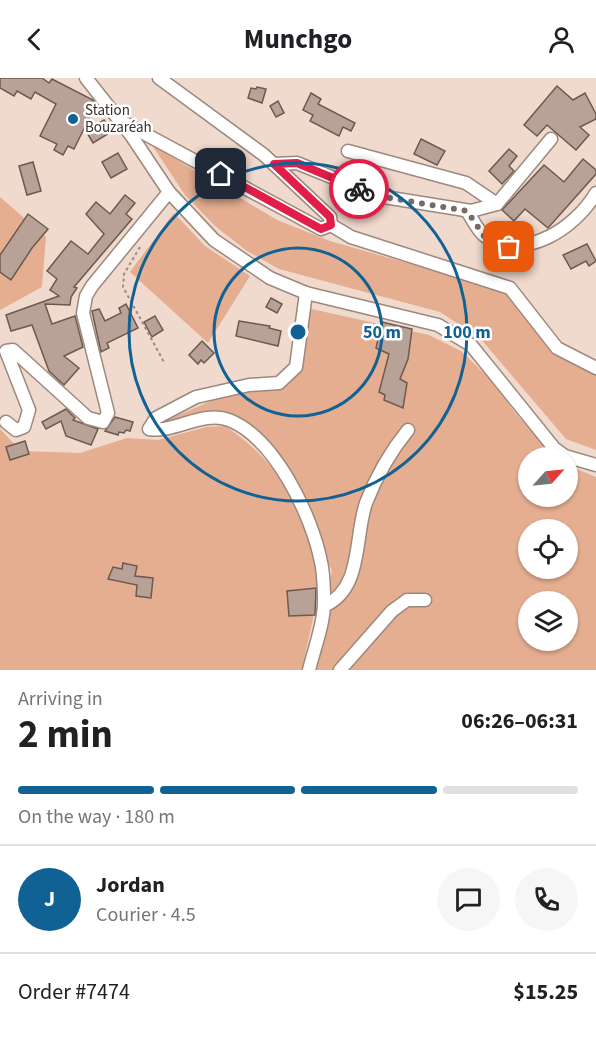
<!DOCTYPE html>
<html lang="en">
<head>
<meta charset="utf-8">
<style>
	:root { --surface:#fff; --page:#f6f6f6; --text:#202124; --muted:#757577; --line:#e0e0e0; --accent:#116294 }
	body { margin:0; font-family:"Source Sans 3",sans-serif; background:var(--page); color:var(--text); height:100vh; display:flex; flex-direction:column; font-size:22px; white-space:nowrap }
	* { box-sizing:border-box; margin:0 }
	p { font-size:20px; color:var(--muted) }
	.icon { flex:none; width:33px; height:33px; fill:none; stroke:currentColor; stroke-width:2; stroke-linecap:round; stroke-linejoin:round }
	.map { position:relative; height:592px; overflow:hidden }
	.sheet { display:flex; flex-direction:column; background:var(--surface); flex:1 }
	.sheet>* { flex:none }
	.needle { width:39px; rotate:63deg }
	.buttons { position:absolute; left:518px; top:369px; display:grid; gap:12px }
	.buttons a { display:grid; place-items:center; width:60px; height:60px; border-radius:50%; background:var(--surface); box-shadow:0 2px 4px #0004; font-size:30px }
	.pin { position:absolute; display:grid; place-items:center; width:51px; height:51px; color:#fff; margin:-26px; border-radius:12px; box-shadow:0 3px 9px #0006 }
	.courier { position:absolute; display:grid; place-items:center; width:60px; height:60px; margin:-30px; border:4px solid #e11d48; border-radius:50%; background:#fff; color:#222; box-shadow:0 2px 8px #0007 }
	.head em { font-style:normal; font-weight:700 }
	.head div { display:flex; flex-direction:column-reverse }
	.head { display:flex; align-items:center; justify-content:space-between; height:102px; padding:0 18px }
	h1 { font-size:39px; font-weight:700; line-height:45px }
	.bar { display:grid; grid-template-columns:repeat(4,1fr); gap:9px 6px; align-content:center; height:72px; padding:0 18px }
	.bar i { height:8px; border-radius:4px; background:var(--line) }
	.bar .active { background:var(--accent) }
	.bar p { grid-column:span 4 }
	.line { display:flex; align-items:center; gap:15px; padding:0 18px; border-top:2px solid var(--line) }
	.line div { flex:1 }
	.round { display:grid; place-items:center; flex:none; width:63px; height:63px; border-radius:32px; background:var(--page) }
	header { display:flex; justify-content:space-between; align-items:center; height:78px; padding:0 18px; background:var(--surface); font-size:27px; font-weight:700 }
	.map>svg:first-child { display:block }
	.green { fill:#e5ae90; fill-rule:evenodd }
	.building { fill:#b8a297; stroke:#6c594f; stroke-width:1.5 }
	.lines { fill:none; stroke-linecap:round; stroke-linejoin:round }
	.minor-casing { stroke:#9d887d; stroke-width:15 }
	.path { stroke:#9b8a82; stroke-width:2; stroke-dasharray:3 3; stroke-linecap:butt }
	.minor { stroke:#fff; stroke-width:12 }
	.done { stroke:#796b64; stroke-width:6; stroke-dasharray:0 10.8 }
	.route { stroke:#e11d48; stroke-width:8 }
	.ring { fill:none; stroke:#116294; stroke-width:3 }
	.poi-dot { fill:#116294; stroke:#fff; stroke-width:2 }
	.labels { text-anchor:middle; stroke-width:5; stroke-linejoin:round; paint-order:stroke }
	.poi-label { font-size:15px; fill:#39302c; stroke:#fff; text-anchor:start }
	.centre { fill:#116294; stroke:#fff; stroke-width:3 }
	.ring-label { font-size:18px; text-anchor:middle; font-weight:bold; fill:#116294; stroke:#fff; stroke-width:5; stroke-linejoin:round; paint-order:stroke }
</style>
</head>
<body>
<header><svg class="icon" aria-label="back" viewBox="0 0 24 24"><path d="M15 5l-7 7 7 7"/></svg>Munchgo<svg class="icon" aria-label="person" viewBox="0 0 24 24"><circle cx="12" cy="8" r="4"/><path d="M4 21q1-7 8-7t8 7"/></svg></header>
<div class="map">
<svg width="596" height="592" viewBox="0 0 596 592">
	<rect width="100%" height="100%" fill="#f0d9cd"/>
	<g class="green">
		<path d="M152 67 277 142 330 163 512 215 577 285 596 295V372L566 361 480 260 440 234 279 191 247 173 215 148 185 117Z"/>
		<path d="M0 119 46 159 42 209 0 232Z"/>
		<path d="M174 135 205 168 250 198 208 265 130 194Z"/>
		<path d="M307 230 429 257 461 273 492 303 516 336 556 379 528 380V418H567V387L596 399V592H314L332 493 298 413 249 349 217 332 158 346 211 323 289 304 302 287ZM528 452H567V490H528ZM528 524H567V562H528Z"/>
		<path d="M225 348C271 378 300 421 312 474 314 482 319 492 318 501 318 529 307 564 302 592H0V351L21 373 80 375 127 360 158 362 206 349Z"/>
	</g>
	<g class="building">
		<path d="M0 0H42L49 5 52 1 93 22 96 26 74 71 68 68 63 77 54 72 57 66 40 58 56 26 35 14 31 21 17 13 14 18 0 10Z"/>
		<path d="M557 8 573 22 585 15 596 36V41L580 49 589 57 576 72 547 47 537 58 524 47Z"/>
		<path d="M257 9 266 11 262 25 248 20 251 10 256 11Z"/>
		<path d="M311 15 321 21 318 26 355 45 351 53 343 49 339 58 310 43 313 37 303 32Z"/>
		<path d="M278 23 284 35 276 39 270 28Z"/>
		<path d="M104 42 111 54 93 65 86 53Z"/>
		<path d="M421 61 445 73 437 87 414 76Z"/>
		<path d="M509 71 517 78 509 88 514 93 502 106 489 93Z"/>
		<path d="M118 75 127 91 111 100 102 84Z"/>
		<path d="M583 81 596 92V96L548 150 525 131 514 143 502 132 544 87 564 104Z"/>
		<path d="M33 84 41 113 27 117 19 88Z"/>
		<path d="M125 117 135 125 126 136 132 141 74 209 77 210 71 219 70 227 45 226 52 246 75 238 83 269 64 278 79 290 64 307 49 293 32 247 11 253 6 237 59 218 50 212 57 201 47 193 71 163 88 176 104 156 86 136 96 124 110 136Z"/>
		<path d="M28 136 48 151 32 170 11 202 0 194V177Z"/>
		<path d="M587 166 596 183 589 188 586 183 571 191 563 177Z"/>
		<path d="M271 220 282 226 277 235 266 229Z"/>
		<path d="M126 226 138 250 107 265 109 270 101 274 92 233 99 231 105 243 121 235 119 230Z"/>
		<path d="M155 238 163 252 152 259 144 244Z"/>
		<path d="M239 243 270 248 269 250 281 253 278 268 236 258Z"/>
		<path d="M382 244 412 251 408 281 400 301 407 305 403 330 384 322 385 317 379 314 389 276 376 270Z"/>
		<path d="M202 263 214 275 204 285 201 282 198 286 189 277Z"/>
		<path d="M66 331 75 340 73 342 98 351 91 367 66 358 61 343 46 351 42 344Z"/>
		<path d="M115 339 133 344 130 353 126 352 124 355 119 354 118 357 105 353Z"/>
		<path d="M25 363 29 376 10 382 6 369Z"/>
		<path d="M123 485 137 488 135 498 153 500 151 520 136 518 137 507 108 501 113 489 122 491Z"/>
		<path d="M316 510 315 537 289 538 287 513Z"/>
	</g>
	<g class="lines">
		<g class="minor-casing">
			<g id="minor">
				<path d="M86 0 131 57 169 114 214 162 270 200 306 215 438 247 471 267 554 370 565 378 596 387"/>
				<path d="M123 44 321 151 331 147 330 139 264 77 159 0"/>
				<path d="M348 73 466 105 497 126"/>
				<path d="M274 86 297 85 378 118 471 133 497 126 551 61"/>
				<path d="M467 133C472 140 478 154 486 159 526 183 575 150 596 115"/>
				<path d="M331 147 351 159 510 210 557 270 596 290"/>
				<path d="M306 215 296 289 279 305 249 307 196 319 156 340 149 351C175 355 203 332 229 342 275 360 312 438 321 484 324 497 324 512 324 525 324 546 314 571 309 592"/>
				<path d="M6 344 16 352 24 349 29 332 6 273 13 272 88 340 103 344 108 335 83 235 86 218 92 208 169 114"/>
				<path d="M324 528C363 511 354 460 366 425 376 399 390 374 408 352"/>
				<path d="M340 592 392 533 407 522H425"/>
			</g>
		</g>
		<path class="path" d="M140 169 124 196 123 209 165 286"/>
		<use href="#minor" class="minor"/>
	</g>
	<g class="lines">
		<path class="done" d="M359 111 378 118 467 133 484 158 509 169"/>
		<path class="route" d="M221 96 321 151 331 147 330 139 274 86 297 85 359 111"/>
	</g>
	<g class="ring">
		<circle cx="298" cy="254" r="84"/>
		<circle cx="298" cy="254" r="169"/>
	</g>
	<circle class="poi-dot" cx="73" cy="41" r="6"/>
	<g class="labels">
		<g class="poi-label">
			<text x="85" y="37">Station<tspan x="85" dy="17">Bouzaréah</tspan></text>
		</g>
	</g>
	<circle cx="298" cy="254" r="9" class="centre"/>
	<g class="ring-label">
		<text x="382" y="260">50 m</text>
		<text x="467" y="260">100 m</text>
	</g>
</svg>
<div class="buttons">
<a><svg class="needle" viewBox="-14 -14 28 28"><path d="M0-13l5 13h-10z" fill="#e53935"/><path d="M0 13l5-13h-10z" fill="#757577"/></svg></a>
<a><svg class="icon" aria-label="locate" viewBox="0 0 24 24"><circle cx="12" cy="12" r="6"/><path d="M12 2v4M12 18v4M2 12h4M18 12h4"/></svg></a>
<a><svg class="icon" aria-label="layers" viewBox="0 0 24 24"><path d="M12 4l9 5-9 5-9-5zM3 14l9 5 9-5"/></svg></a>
</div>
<div class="pin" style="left:509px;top:169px;background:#ea580c"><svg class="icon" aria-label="bag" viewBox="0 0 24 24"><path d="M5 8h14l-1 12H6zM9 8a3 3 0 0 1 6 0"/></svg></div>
<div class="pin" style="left:221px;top:96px;background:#1f2937"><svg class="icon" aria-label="home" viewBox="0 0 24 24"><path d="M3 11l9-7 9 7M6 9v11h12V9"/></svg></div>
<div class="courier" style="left:359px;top:111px"><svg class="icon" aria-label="bike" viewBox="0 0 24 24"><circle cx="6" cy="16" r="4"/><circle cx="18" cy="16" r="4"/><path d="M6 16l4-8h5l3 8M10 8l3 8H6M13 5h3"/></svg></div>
</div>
<section class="sheet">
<div class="head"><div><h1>2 min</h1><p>Arriving in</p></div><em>06:26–06:31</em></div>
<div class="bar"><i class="active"></i><i class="active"></i><i class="active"></i><i></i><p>On the way · 180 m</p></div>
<div class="line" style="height:108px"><b class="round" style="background:var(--accent);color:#fff">J</b><div><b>Jordan</b><p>Courier · 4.5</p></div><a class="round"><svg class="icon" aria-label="chat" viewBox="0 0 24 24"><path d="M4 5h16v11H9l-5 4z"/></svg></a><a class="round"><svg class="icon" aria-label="phone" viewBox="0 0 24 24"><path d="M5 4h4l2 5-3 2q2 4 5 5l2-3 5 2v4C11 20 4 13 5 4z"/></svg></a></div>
<div class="line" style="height:78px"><div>Order #7474</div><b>$15.25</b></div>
</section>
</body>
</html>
